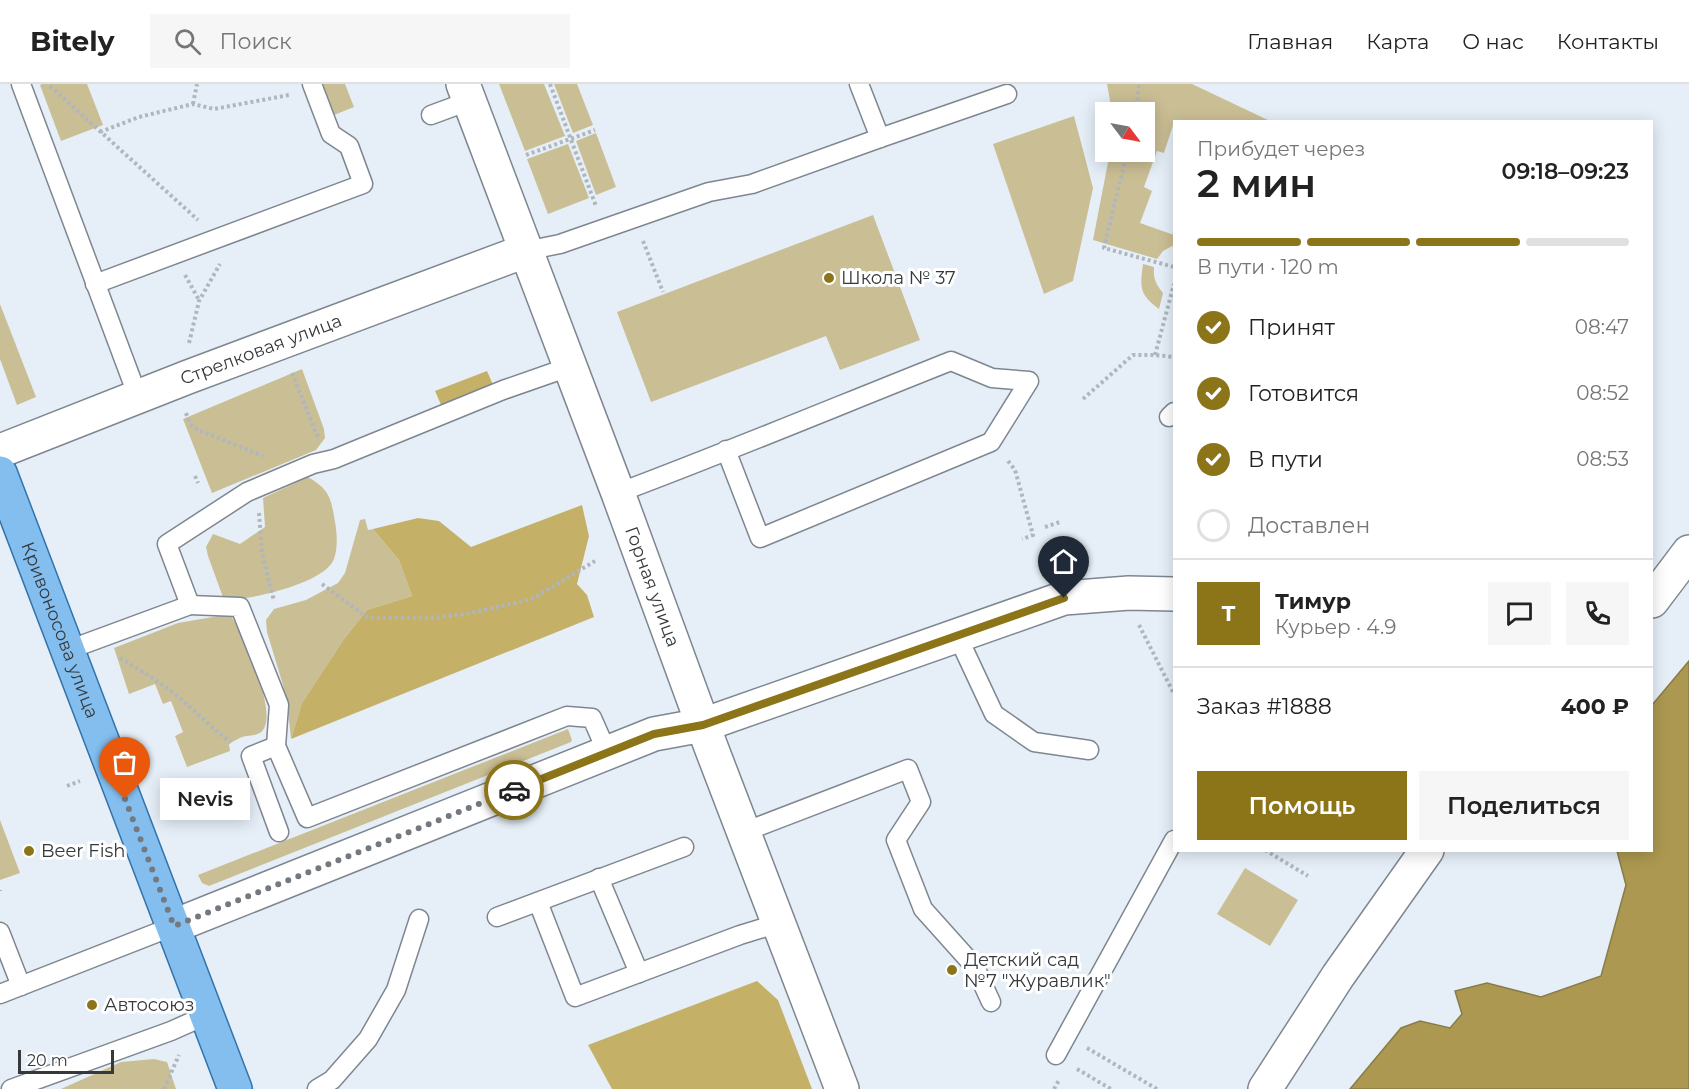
<!DOCTYPE html>
<html lang="ru">
<head>
<meta charset="utf-8">
<style>
	:root { --surface:#fff; --page:#f6f6f6; --text:#222; --muted:#767676; --line:#e0e0e0; --accent:#8c7519 }
	body { margin:0; font-family:Montserrat,sans-serif; background:var(--page); color:var(--text); height:100vh; display:flex; flex-direction:column; font-size:22px; white-space:nowrap }
	* { box-sizing:border-box; margin:0 }
	p { font-size:20px; color:var(--muted) }
	.icon { flex:none; width:33px; height:33px; fill:none; stroke:currentColor; stroke-width:2; stroke-linecap:round; stroke-linejoin:round }
	.map { position:relative; flex:1; overflow:hidden }
	.side { position:absolute; left:1173px; top:36px; width:480px; height:732px; display:flex; flex-direction:column; background:var(--surface); border-radius:0px; box-shadow:0 3px 15px #0003 }
	.side>* { flex:none }
	.needle { width:39px; rotate:122deg }
	.buttons { position:absolute; left:1095px; top:18px; display:grid; gap:12px }
	.buttons a { display:grid; place-items:center; width:60px; height:60px; border-radius:0px; background:var(--surface); box-shadow:0 3px 15px #0003; font-size:30px }
	.scale { position:absolute; left:18px; bottom:15px; width:96px; box-sizing:border-box; padding-left:6px; border:3px solid #35393c; border-top:0; font-size:16px; line-height:21px; white-space:nowrap; color:#35393c; -webkit-text-stroke:4px #fff; paint-order:stroke }
	.pin { position:absolute; display:grid; place-items:center; width:51px; height:51px; color:#fff; margin:-62px -26px; border-radius:50% 50% 50% 0; rotate:-45deg; box-shadow:0 0 6px #0007 }
	.pin .icon { rotate:45deg }
	.courier { position:absolute; display:grid; place-items:center; width:60px; height:60px; margin:-30px; border:4px solid #8c7519; border-radius:50%; background:#fff; color:#222; box-shadow:0 2px 8px #0007 }
	.bubble { position:absolute; height:42px; border-radius:0px; background:var(--surface); box-shadow:0 3px 15px #0003; font-size:20px; font-weight:600; line-height:42px; text-align:center }
	.summary em { font-style:normal; font-weight:600 }
	.summary div { display:flex; flex-direction:column-reverse }
	.summary { display:flex; align-items:center; justify-content:space-between; height:102px; padding:0 24px }
	h1 { font-size:39px; font-weight:600; line-height:45px }
	.bar { display:grid; grid-template-columns:repeat(4,1fr); gap:9px 6px; align-content:center; height:72px; padding:0 24px }
	.bar i { height:8px; border-radius:4px; background:var(--line) }
	.bar .active { background:var(--accent) }
	.bar p { grid-column:span 4 }
	.line { display:flex; align-items:center; gap:15px; padding:0 24px; border-top:2px solid var(--line) }
	.line div { flex:1 }
	.round { display:grid; place-items:center; flex:none; width:63px; height:63px; border-radius:0px; background:var(--page) }
	ol { padding:0 24px; list-style:none }
	li { display:flex; align-items:center; gap:18px; height:66px }
	li p { margin-inline-start:auto }
	li .icon { padding:6px; border-radius:50%; background:var(--accent); color:#fff; stroke-width:4 }
	li:last-child { color:var(--muted) }
	li i { width:33px; height:33px; border:3px solid var(--line); border-radius:50% }
	.cta { display:flex; gap:12px; margin-top:auto; padding:12px 24px }
	.cta a { flex:1; height:69px; border-radius:0px; background:var(--accent); color:#fff; font-size:24px; font-weight:600; line-height:69px; text-align:center }
	.cta a+a { background:var(--page); color:var(--text) }
	header { display:flex; align-items:center; gap:36px; box-sizing:border-box; height:84px; padding:0 30px; background:var(--surface); border-bottom:2px solid var(--line) }
	header strong { font-size:28px }
	nav { display:flex; gap:33px; margin-inline-start:auto; font-size:21px }
	.search { width:420px; height:54px; background:var(--page); display:flex; align-items:center; gap:15px; box-sizing:border-box; padding:0 21px; border-radius:0px; color:var(--muted); font-size:22px }
	.map>svg:first-child { display:block }
	.green { fill:#cabe94 }
	.forest { fill:#c4b067 }
	.water { fill:#ac9850; stroke:#887c4a; stroke-width:1.5 }
	.lines { fill:none; stroke-linecap:round; stroke-linejoin:round }
	.lane-casing { stroke:#7e868f; stroke-width:21 }
	.street-casing { stroke:#7e868f; stroke-width:36 }
	.primary-casing { stroke:#3273aa; stroke-width:36 }
	.path { stroke:#afb6be; stroke-width:4; stroke-dasharray:3 3; stroke-linecap:butt }
	.lane { stroke:#fff; stroke-width:18 }
	.street { stroke:#fff; stroke-width:33 }
	.primary { stroke:#83beef; stroke-width:33 }
	.done { stroke:#73797e; stroke-width:6; stroke-dasharray:0 10.8 }
	.route { stroke:#8c7519; stroke-width:8 }
	.poi-dot { fill:#8c7519; stroke:#fff; stroke-width:2 }
	.labels { text-anchor:middle; stroke-width:6; stroke-linejoin:round; paint-order:stroke }
	.poi-label { font-size:18px; fill:#35393c; stroke:#fff; text-anchor:start }
	.street-label { font-size:18px; fill:#35393c; stroke:#fff }
</style>
</head>
<body>
<header>
<strong>Bitely</strong>
<div class="search"><svg class="icon" aria-label="search" viewBox="0 0 24 24"><circle cx="10" cy="10" r="6"/><path d="M15 15l6 6"/></svg>Поиск</div>
<nav><a>Главная</a><a>Карта</a><a>О нас</a><a>Контакты</a></nav>
</header>
<div class="map">
<svg width="1689" height="1005" viewBox="0 0 1689 1005">
	<rect width="100%" height="100%" fill="#e6eff8"/>
	<g class="green">
		<path d="M42 0H87L103 41 61 57 40 1Z"/>
		<path d="M323 0H345L354 23 334 31Z"/>
		<path d="M499 0H544L565 52 525 67Z"/>
		<path d="M554 0H577L593 41 573 49Z"/>
		<path d="M1107 0H1192L1270 37 1174 38 1164 69 1157 67 1144 103 1152 107 1140 139 1174 151V161L1163 167 1157 175 1093 156 1110 68H1144V28H1112Z"/>
		<path d="M1074 32 1093 104 1073 197 1044 210 993 60Z"/>
		<path d="M596 49 616 103 596 111 576 57Z"/>
		<path d="M568 60 589 114 548 130 527 75Z"/>
		<path d="M873 131 920 256 840 286 826 252 651 318 617 228Z"/>
		<path d="M1143 180 1154 183C1153 194 1156 201 1163 209L1159 225C1139 210 1140 203 1143 180Z"/>
		<path d="M0 220 36 313 17 321 0 275Z"/>
		<path d="M302 285 324 345 325 354 316 366 212 409 183 335Z"/>
		<path d="M308 393C330 406 331 414 335 438 337 449 338 463 334 475 326 496 273 509 252 513 243 515 233 515 224 516L208 472 206 463 213 450 240 460 265 443 263 414Z"/>
		<path d="M365 435 368 446 373 445 399 476 412 512 367 526 344 555 302 619 291 655 288 626 283 601 267 548 266 536 274 525 306 516 338 499 345 489 360 436Z"/>
		<path d="M230 530C242 550 278 627 263 646 259 652 249 651 242 653 237 655 233 658 229 660L230 667 187 683 175 652 183 648 171 617 163 620 155 600 129 610 114 564 178 539Z"/>
		<path d="M568 645 572 656 571 658 209 802 202 799 198 791Z"/>
		<path d="M0 736 20 789 0 796Z"/>
		<path d="M1245 784 1298 816 1270 862 1217 830Z"/>
		<path d="M154 975 167 978 176 1005H61L121 978Z"/>
	</g>
	<g class="forest">
		<path d="M487 287 494 303 442 323 435 307Z"/>
		<path d="M582 421 589 452 577 500 587 511 594 533 291 655 302 619 344 555 367 526 412 512 399 476 373 445 418 434 439 437 471 463Z"/>
		<path d="M757 897 778 916 812 1005H612L588 961Z"/>
	</g>
	<path class="water" d="M1689 577V1005H1350L1401 944 1420 937 1450 944 1462 930 1455 907 1487 899 1541 913 1601 892 1626 801 1617 767 1652 766V621Z"/>
	<g class="lines">
		<g class="lane-casing">
			<g id="lane">
				<path d="M21 0 138 313"/>
				<path d="M859 0 880 54"/>
				<path d="M431 31 469 17"/>
				<path d="M525 167 560 160 709 108 752 100 880 54 1007 10"/>
				<path d="M95 200 363 100 349 62 331 50 312 0"/>
				<path d="M1169 333 1174 328"/>
				<path d="M618 409C730 367 840 321 951 277L992 294 1029 297 991 358 760 454 726 366"/>
				<path d="M190 521 240 523 279 621 276 662 307 734 567 632 592 634 607 668"/>
				<path d="M957 551 994 630 1034 658 1089 666"/>
				<path d="M68 566 190 521 167 460 247 408 313 380 334 375 503 306 569 283"/>
				<path d="M276 662 251 672 279 748"/>
				<path d="M744 748 908 685 921 718 896 756 923 825 975 883 991 918"/>
				<path d="M599 794 639 889"/>
				<path d="M538 818 575 913 740 851 779 839"/>
				<path d="M497 833 684 763"/>
				<path d="M0 848 21 902"/>
				<path d="M0 910 174 842"/>
				<path d="M1056 971 1174 756"/>
				<path d="M11 1005 171 947 207 931"/>
				<path d="M317 1005 332 996 368 955 396 906 419 835"/>
			</g>
		</g>
		<g class="street-casing">
			<g id="street">
				<path id="s1" d="M463 0 618 409 711 663 842 1005"/>
				<path id="s2" d="M0 367 188 293 525 167"/>
				<path d="M1652 517 1689 468"/>
				<path d="M174 842 654 650 703 641 1064 514 1129 509 1174 510"/>
				<path d="M1265 1005 1338 892 1427 766"/>
			</g>
		</g>
		<g class="primary-casing">
			<g id="primary">
				<path id="s3" d="M0 389 235 1005"/>
			</g>
		</g>
		<g class="path">
			<path d="M550 0 596 122"/>
			<path d="M50 2 198 136"/>
			<path d="M193 20 197 0"/>
			<path d="M1136 28 1139 0"/>
			<path d="M100 48 139 33 193 20 214 25 289 11"/>
			<path d="M1127 68 1104 164 1174 183"/>
			<path d="M526 71 595 46"/>
			<path d="M643 157 663 208"/>
			<path d="M185 191 199 216"/>
			<path d="M189 259 199 217 220 180"/>
			<path d="M1155 271 1174 200"/>
			<path d="M292 289 316 349 319 354"/>
			<path d="M1083 315 1133 271H1155L1174 273"/>
			<path d="M186 329 190 340 198 346 263 372"/>
			<path d="M1008 377 1015 386 1033 451 1022 455"/>
			<path d="M195 392 198 399"/>
			<path d="M259 429 262 469 274 517"/>
			<path d="M1045 443 1060 438"/>
			<path d="M322 500 368 534H431L466 530 532 515 595 477"/>
			<path d="M1139 541 1174 610"/>
			<path d="M120 574C142 587 163 600 182 616 199 630 213 646 231 658"/>
			<path d="M67 702 80 697"/>
			<path d="M1265 766 1308 792"/>
			<path d="M0 807V806"/>
			<path d="M1087 964 1157 1005"/>
			<path d="M1077 985 1111 1005"/>
			<path d="M164 1005 179 971"/>
			<path d="M1054 1005 1059 996"/>
		</g>
		<use href="#lane" class="lane"/>
		<use href="#street" class="street"/>
		<use href="#primary" class="primary"/>
	</g>
	<g class="lines">
		<path class="done" d="M125 715 174 842 514 706"/>
		<path class="route" d="M514 706 654 650 703 641 1064 514"/>
	</g>
	<g class="poi-dot">
		<circle cx="829" cy="194" r="6"/>
		<circle cx="29" cy="767" r="6"/>
		<circle cx="952" cy="886" r="6"/>
		<circle cx="92" cy="921" r="6"/>
	</g>
	<g class="labels">
		<g class="poi-label">
			<text x="841" y="200">Школа № 37</text>
			<text x="41" y="773">Beer Fish</text>
			<text x="964" y="882">Детский сад<tspan x="964" dy="21">№7 "Журавлик"</tspan></text>
			<text x="104" y="927">Автосоюз</text>
		</g>
		<g class="street-label">
			<text dy="6" stroke="none"><textPath href="#s2" startOffset="280">Стрелковая улица</textPath></text>
			<text dy="6" stroke="none"><textPath href="#s1" startOffset="537">Горная улица</textPath></text>
			<text dy="6" stroke="none"><textPath href="#s3" startOffset="168">Кривоносова улица</textPath></text>
		</g>
	</g>
</svg>
<div class="buttons">
<a><svg class="needle" viewBox="-14 -14 28 28"><path d="M0-13l5 13h-10z" fill="#e53935"/><path d="M0 13l5-13h-10z" fill="#767676"/></svg></a>
</div>
<div class="scale">20 m</div>
<div class="pin" style="left:125px;top:715px;background:#ea580c"><svg class="icon" aria-label="bag" viewBox="0 0 24 24"><path d="M5 8h14l-1 12H6zM9 8a3 3 0 0 1 6 0"/></svg></div>
<div class="pin" style="left:1064px;top:514px;background:#1f2937"><svg class="icon" aria-label="home" viewBox="0 0 24 24"><path d="M3 11l9-7 9 7M6 9v11h12V9"/></svg></div>
<div class="courier" style="left:514px;top:706px"><svg class="icon" aria-label="car" viewBox="0 0 24 24"><path d="M5 17H2v-5l4-1 3-4h7l3 4 3 1v5h-3M9 17h6M6 11h13"/><circle cx="7" cy="17" r="2"/><circle cx="17" cy="17" r="2"/></svg></div>
<div class="bubble" style="left:160px;top:694px;width:90px">Nevis</div>
<section class="side">
<div class="summary"><div><h1>2 мин</h1><p>Прибудет через</p></div><em>09:18–09:23</em></div>
<div class="bar"><i class="active"></i><i class="active"></i><i class="active"></i><i></i><p>В пути · 120 m</p></div>
<ol>
<li><svg class="icon" aria-label="check" viewBox="0 0 24 24"><path d="M5 12l5 5 9-10"/></svg>Принят<p>08:47</p></li>
<li><svg class="icon" aria-label="check" viewBox="0 0 24 24"><path d="M5 12l5 5 9-10"/></svg>Готовится<p>08:52</p></li>
<li><svg class="icon" aria-label="check" viewBox="0 0 24 24"><path d="M5 12l5 5 9-10"/></svg>В пути<p>08:53</p></li>
<li><i></i>Доставлен</li>
</ol>
<div class="line" style="height:108px"><b class="round" style="background:var(--accent);color:#fff">Т</b><div><b>Тимур</b><p>Курьер · 4.9</p></div><a class="round"><svg class="icon" aria-label="chat" viewBox="0 0 24 24"><path d="M4 5h16v11H9l-5 4z"/></svg></a><a class="round"><svg class="icon" aria-label="phone" viewBox="0 0 24 24"><path d="M5 4h4l2 5-3 2q2 4 5 5l2-3 5 2v4C11 20 4 13 5 4z"/></svg></a></div>
<div class="line" style="height:78px"><div>Заказ #1888</div><b>400 ₽</b></div>
<div class="cta"><a>Помощь</a><a>Поделиться</a></div>
</section>
</div>
</body>
</html>
